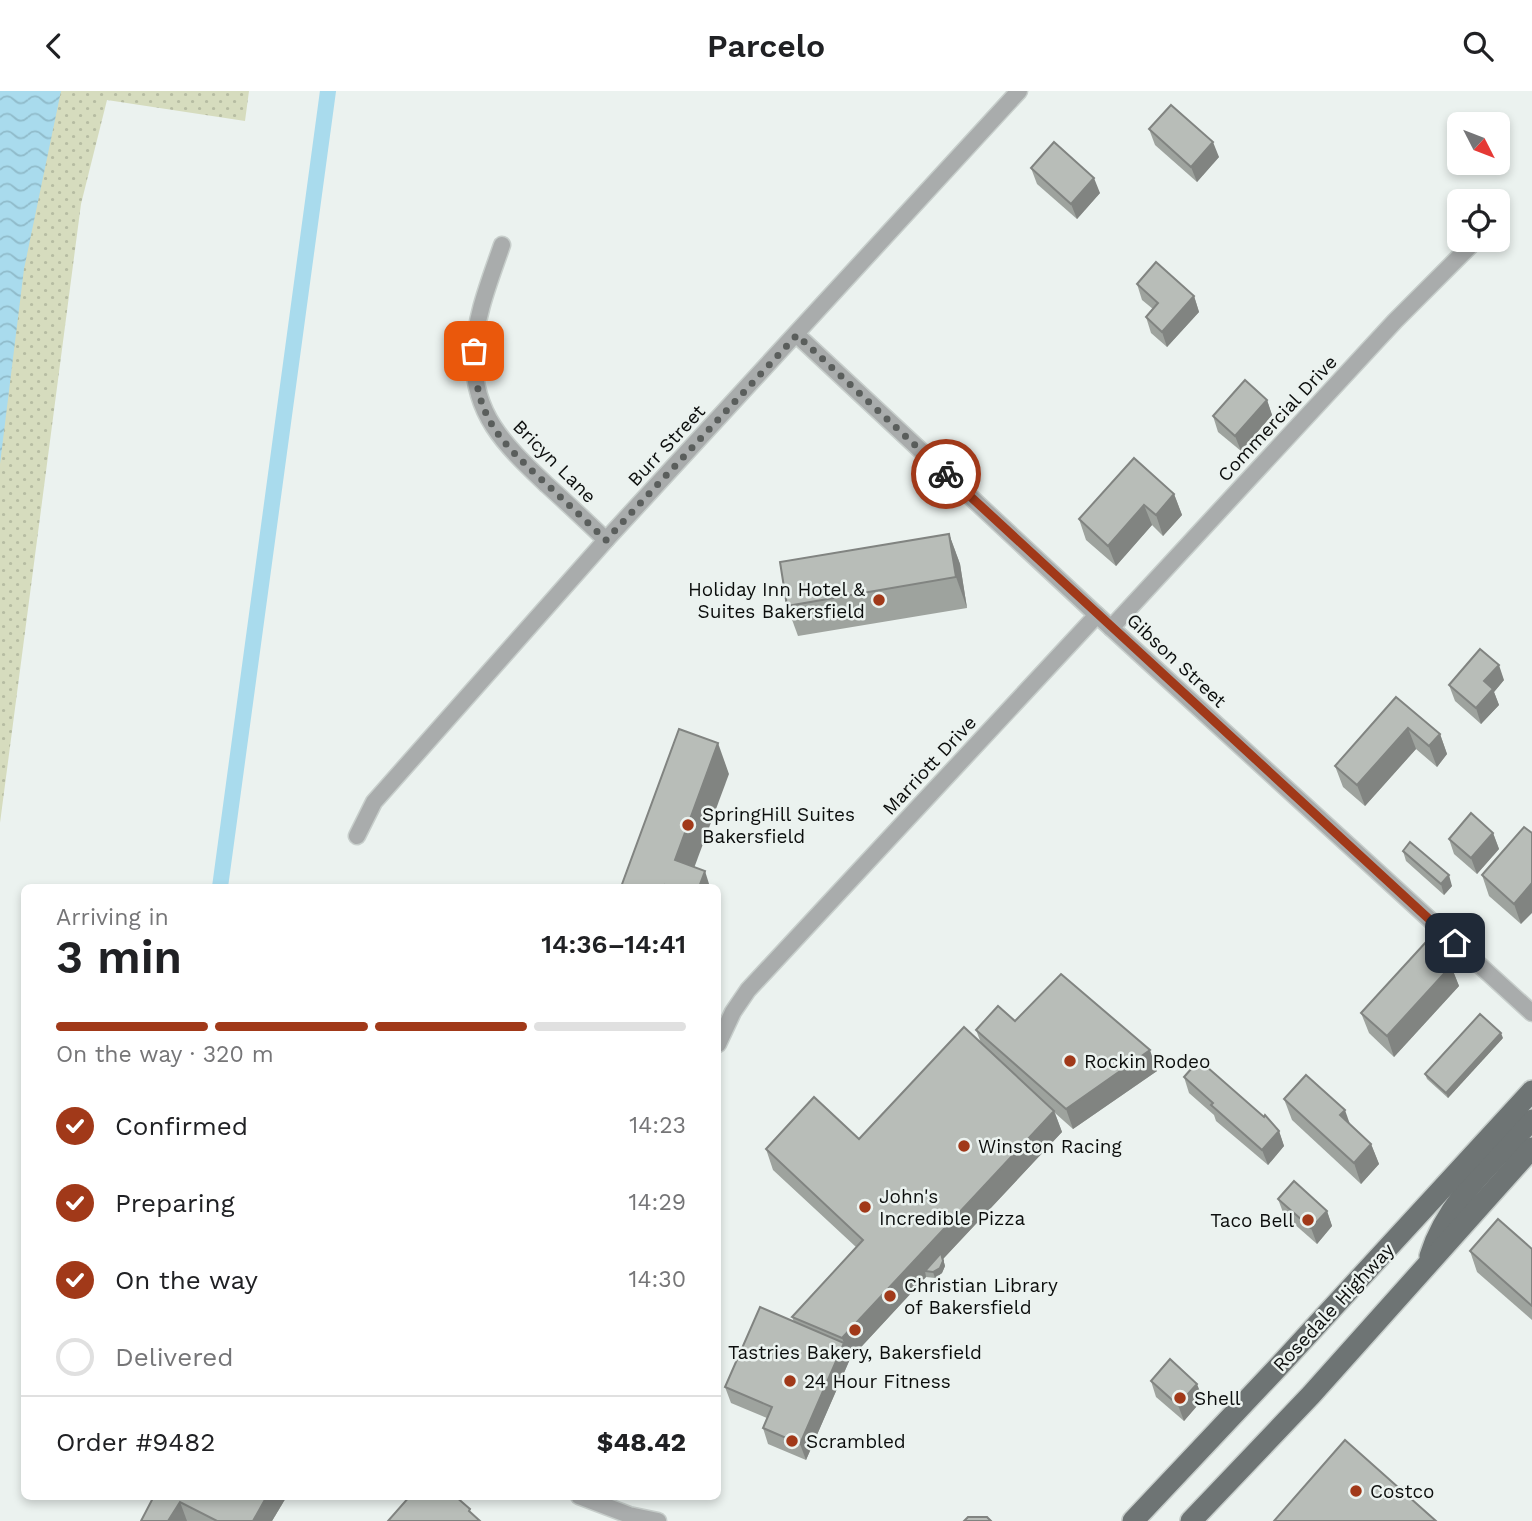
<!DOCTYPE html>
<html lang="en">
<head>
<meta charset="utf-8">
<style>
	:root { --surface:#fff; --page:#f2f2f2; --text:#202124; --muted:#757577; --line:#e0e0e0; --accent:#a13919 }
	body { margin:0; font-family:"Work Sans",sans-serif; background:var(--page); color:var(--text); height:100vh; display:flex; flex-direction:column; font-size:26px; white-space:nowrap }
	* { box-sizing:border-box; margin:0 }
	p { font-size:23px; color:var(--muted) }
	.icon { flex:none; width:38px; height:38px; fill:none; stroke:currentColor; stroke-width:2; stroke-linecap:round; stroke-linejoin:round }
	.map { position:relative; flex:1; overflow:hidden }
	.side { position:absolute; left:21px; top:793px; width:700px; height:616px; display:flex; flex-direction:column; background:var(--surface); border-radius:10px; box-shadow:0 4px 10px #0003 }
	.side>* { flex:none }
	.needle { width:46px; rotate:132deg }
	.tools { position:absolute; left:1447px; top:21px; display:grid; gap:14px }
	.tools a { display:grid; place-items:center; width:63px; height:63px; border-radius:10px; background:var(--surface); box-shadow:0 4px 10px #0003; font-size:35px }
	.pin { position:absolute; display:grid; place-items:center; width:60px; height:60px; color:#fff; margin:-30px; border-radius:14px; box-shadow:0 4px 10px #0006 }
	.courier { position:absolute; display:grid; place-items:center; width:70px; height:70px; margin:-35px; border:5px solid #a13919; border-radius:50%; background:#fff; color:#222; box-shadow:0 2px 9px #0007 }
	.summary em { font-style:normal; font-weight:600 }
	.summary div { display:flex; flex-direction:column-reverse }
	.summary { display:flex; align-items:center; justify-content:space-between; height:119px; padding:0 35px }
	h1 { font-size:46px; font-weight:600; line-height:52px }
	.bar { display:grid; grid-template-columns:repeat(4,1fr); gap:10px 7px; align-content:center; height:84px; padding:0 35px }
	.bar i { height:9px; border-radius:5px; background:var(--line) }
	.bar .active { background:var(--accent) }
	.bar p { grid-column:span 4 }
	.line { display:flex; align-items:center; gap:18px; padding:0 35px; border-top:2px solid var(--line) }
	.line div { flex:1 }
	ol { padding:0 35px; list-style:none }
	li { display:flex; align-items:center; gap:21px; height:77px }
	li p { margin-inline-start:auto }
	li .icon { padding:7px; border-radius:50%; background:var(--accent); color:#fff; stroke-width:4 }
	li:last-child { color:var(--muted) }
	li i { width:38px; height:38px; border:4px solid var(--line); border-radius:50% }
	header { display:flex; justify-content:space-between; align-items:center; height:91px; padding:0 35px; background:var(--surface); font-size:32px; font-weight:600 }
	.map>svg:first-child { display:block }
	.grass { fill:url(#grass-dots) }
	.water { fill:url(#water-waves) }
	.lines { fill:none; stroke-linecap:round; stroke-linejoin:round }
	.canal { stroke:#a9dbed; stroke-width:16 }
	.minor-casing { stroke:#c7cecb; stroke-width:19 }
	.major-casing { stroke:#c7cecb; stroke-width:24 }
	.minor { stroke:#a9acac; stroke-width:16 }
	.major { stroke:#6e7474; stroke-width:21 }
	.wall { fill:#9ea39e }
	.shaded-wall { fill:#818481 }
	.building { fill:#b8bdb8; stroke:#818481; stroke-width:2 }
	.done { stroke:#5a5e5c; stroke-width:7; stroke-dasharray:0 12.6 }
	.route { stroke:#a13919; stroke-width:9 }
	.poi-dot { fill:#a13919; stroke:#ebf2ef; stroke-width:2.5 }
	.labels { text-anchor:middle; stroke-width:5; stroke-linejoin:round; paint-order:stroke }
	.street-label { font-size:19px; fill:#0c0e0d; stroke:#ebf2ef }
	.poi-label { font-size:19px; fill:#0c0e0d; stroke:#ebf2ef; text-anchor:start }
</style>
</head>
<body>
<header><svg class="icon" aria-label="back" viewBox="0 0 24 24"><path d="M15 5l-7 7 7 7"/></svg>Parcelo<svg class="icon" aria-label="search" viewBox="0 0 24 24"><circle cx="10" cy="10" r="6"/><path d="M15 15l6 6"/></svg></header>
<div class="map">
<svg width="1532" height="1430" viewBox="0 0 1532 1430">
	<defs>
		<pattern id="grass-dots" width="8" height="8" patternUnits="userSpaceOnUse" patternTransform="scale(1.75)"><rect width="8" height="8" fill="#d6dcbe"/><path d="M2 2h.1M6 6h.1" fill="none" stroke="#b6bca2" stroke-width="1.8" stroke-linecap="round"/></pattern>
		<pattern id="water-waves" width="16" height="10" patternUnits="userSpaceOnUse" patternTransform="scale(1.75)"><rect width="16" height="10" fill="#a9dbed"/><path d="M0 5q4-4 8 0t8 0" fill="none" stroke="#90bbca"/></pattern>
	</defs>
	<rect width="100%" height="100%" fill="#ebf2ef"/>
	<path class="grass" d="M0 0H249L245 30 107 9 81 113 0 732Z"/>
	<path class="water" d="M0 0H61L24 178 0 373Z"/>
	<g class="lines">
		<path class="canal" d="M220 796 328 0"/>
		<g class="minor-casing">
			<g id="minor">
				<path d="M502 154C490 189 475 225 474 263 472 324 506 355 547 394 567 412 586 430 606 449"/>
				<path d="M797 244 1097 524 1532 922"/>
				<path d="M1111 537 1395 230 1476 149"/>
				<path d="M357 745 374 711 606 449 1019 0"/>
				<path d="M718 953 733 921 748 899 1097 524"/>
				<path d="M579 1405 629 1424 658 1430"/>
			</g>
		</g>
		<g class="major-casing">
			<g id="major">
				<path d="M1430 1165C1447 1110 1494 1070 1532 1029"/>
				<path d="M1133 1430 1280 1274 1532 1000"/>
				<path d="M1191 1430 1311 1304 1532 1057"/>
			</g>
		</g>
		<use href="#minor" class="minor"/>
		<use href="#major" class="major"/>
	</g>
	<g class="wall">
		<path d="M1149 38 1219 66 1197 91 1155 54Z"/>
		<path d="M1031 77 1100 102 1077 128 1037 93Z"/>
		<path d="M1137 193 1194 205 1199 221 1167 256 1151 242 1146 226 1153 218 1142 209Z"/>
		<path d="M1267 309 1272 324 1241 360 1218 341 1213 325Z"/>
		<path d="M1174 403 1182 424 1163 445 1152 434 1116 475 1086 449 1079 428Z"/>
		<path d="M949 443 960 473 967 517 798 545 787 515Z"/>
		<path d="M1504 589 1494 601 1499 614 1481 633 1455 610 1449 594Z"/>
		<path d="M1396 606 1440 643 1447 663 1437 676 1416 658 1365 715 1343 696 1335 675Z"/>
		<path d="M1524 736 1521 833 1489 805 1482 784Z"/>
		<path d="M1493 742 1499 758 1477 783 1454 763 1449 748Z"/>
		<path d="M1403 760 1452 795 1444 804 1406 770Z"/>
		<path d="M1451 875 1459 895 1394 966 1369 942 1361 922Z"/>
		<path d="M1015 930 1157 980 1073 1038 1055 1022 1062 1041 943 1168 945 1175 942 1182 935 1187 926 1186 850 1268 806 1369 768 1353 763 1337 767 1327 731 1312 725 1296 794 1231 792 1226 856 1156 773 1079 766 1058 859 1048 981 952 976 939Z"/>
		<path d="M1503 947 1448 1007 1427 988 1425 983Z"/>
		<path d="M1184 986 1279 1040 1284 1055 1268 1074 1216 1030 1214 1024 1189 1002Z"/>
		<path d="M1284 1008 1350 1033 1371 1053 1379 1073 1361 1093 1292 1029Z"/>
		<path d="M1278 1108 1327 1120 1332 1135 1317 1153 1284 1124Z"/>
		<path d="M1532 1158V1229L1477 1181 1470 1160Z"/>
		<path d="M1151 1290 1203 1308 1184 1330 1156 1306Z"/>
		<path d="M154 1405H287L272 1430H141Z"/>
	</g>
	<g class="shaded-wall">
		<path d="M1213 51 1219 66 1197 91 1191 76Z"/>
		<path d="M1094 87 1100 102 1077 128 1071 113Z"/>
		<path d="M1194 205 1199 221 1167 256 1162 241Z"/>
		<path d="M1267 309 1272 324 1241 360 1235 345Z"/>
		<path d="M1174 403 1182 424 1163 445 1156 424Z"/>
		<path d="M1144 414 1152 434 1116 475 1108 455Z"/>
		<path d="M949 443 960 473 967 517 956 486Z"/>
		<path d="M1499 574 1504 589 1494 601 1499 614 1481 633 1476 617 1484 590Z"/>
		<path d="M1408 637 1416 658 1365 715 1357 694Z"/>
		<path d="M1440 643 1447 663 1437 676 1429 655Z"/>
		<path d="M718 652 729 683 687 796 675 769Z"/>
		<path d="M1493 742 1499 758 1477 783 1471 767Z"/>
		<path d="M705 780 710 796H699Z"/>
		<path d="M1449 784 1452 795 1444 804 1441 793Z"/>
		<path d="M1532 792V822L1521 833 1514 813Z"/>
		<path d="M1451 875 1459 895 1394 966 1387 945Z"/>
		<path d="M1501 942 1503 947 1448 1007 1446 1002Z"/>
		<path d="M1150 959 1157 980 1073 1038 1066 1018Z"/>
		<path d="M1345 1019 1352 1039 1340 1024Z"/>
		<path d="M1054 1020 1062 1041 943 1168 945 1175 942 1182 935 1187 933 1181 925 1180 926 1186 850 1268 806 1369 800 1353 844 1252 842 1247Z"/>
		<path d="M1279 1040 1284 1055 1268 1074 1262 1059Z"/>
		<path d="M1371 1053 1379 1073 1361 1093 1354 1072Z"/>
		<path d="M1327 1120 1332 1135 1317 1153 1311 1137Z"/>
		<path d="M1197 1293 1203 1308 1184 1330 1178 1314Z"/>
		<path d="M267 1405H287L272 1430H253Z"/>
		<path d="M180 1411 187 1430H168Z"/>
	</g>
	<g class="building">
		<path d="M1171 14 1213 51 1191 76 1149 38Z"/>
		<path d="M1054 51 1094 87 1071 113 1031 77Z"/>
		<path d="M1156 171 1194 205 1162 241 1146 226 1158 212 1137 193Z"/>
		<path d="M1245 289 1267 309 1235 345 1213 325Z"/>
		<path d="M1134 367 1174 403 1156 424 1144 414 1108 455 1079 428Z"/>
		<path d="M949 443 956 486 787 515 780 471Z"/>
		<path d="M1480 558 1499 574 1484 590 1493 598 1476 617 1449 594Z"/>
		<path d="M1396 606 1440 643 1429 655 1408 637 1357 694 1335 675Z"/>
		<path d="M679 638 718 652 675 769 705 780 699 796H672L665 794 664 796H621Z"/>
		<path d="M1471 722 1493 742 1471 767 1449 748Z"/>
		<path d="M1524 736 1532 742V792L1514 813 1482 784Z"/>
		<path d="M1410 751 1449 784 1441 793 1403 760Z"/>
		<path d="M1426 851 1451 875 1387 945 1361 922Z"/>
		<path d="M1061 883 1150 959 1066 1018 976 939 998 915 1015 930Z"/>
		<path d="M1480 923 1501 942 1446 1002 1425 983Z"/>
		<path d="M964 936 1054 1020 842 1247 792 1226 863 1149 766 1058 814 1006 859 1048Z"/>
		<path d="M1199 969 1264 1026 1265 1024 1279 1040 1262 1059 1211 1014 1213 1012 1184 986Z"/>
		<path d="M1306 984 1345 1019 1340 1024 1371 1053 1354 1072 1284 1008Z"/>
		<path d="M1294 1090 1327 1120 1311 1137 1278 1108Z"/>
		<path d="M1498 1128 1532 1158V1215L1470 1160Z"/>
		<path d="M941 1162 943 1170 940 1177 933 1181 925 1180Z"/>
		<path d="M760 1216 844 1252 800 1353 763 1337 772 1316 725 1296Z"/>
		<path d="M1170 1268 1197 1293 1178 1314 1151 1290Z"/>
		<path d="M1345 1349 1436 1430H1274Z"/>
		<path d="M154 1405H267L253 1430H217L180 1411 168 1430H141Z"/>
		<path d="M410 1405H455L470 1418 469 1420 480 1430H388Z"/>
		<path d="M968 1426H987L991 1430H964Z"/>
	</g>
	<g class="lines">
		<path class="done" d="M474 260C475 325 498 348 542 389 564 409 585 429 606 449L797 244 946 383"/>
		<path class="route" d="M946 383 1455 852"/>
	</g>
	<g class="poi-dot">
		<circle cx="879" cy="509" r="7"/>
		<circle cx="688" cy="734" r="7"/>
		<circle cx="1070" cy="970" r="7"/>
		<circle cx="964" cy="1055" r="7"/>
		<circle cx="865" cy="1116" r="7"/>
		<circle cx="1308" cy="1129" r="7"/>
		<circle cx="890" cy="1205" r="7"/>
		<circle cx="855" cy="1239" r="7"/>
		<circle cx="790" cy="1290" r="7"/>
		<circle cx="1180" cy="1307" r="7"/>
		<circle cx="792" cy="1350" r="7"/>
		<circle cx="1356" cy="1400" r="7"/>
	</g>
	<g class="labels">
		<g class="street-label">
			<text transform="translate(1277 327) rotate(-47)" y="7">Commercial Drive</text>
			<text transform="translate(666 354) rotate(-47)" y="7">Burr Street</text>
			<text transform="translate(555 370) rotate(45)" y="7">Bricyn Lane</text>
			<text transform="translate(1177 569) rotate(43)" y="7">Gibson Street</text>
			<text transform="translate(929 674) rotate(-47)" y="7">Marriott Drive</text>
			<text transform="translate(1333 1216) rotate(-47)" y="7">Rosedale Highway</text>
		</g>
		<g class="poi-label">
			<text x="865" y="505" text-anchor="end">Holiday Inn Hotel &amp;<tspan x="865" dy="22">Suites Bakersfield</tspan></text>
			<text x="702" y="730">SpringHill Suites<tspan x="702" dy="22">Bakersfield</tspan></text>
			<text x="1084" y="977">Rockin Rodeo</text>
			<text x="978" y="1062">Winston Racing</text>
			<text x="879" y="1112">John's<tspan x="879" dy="22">Incredible Pizza</tspan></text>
			<text x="1294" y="1136" text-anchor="end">Taco Bell</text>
			<text x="904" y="1201">Christian Library<tspan x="904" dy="22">of Bakersfield</tspan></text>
			<text x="855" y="1268" text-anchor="middle">Tastries Bakery, Bakersfield</text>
			<text x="804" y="1297">24 Hour Fitness</text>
			<text x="1194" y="1314">Shell</text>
			<text x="806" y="1357">Scrambled</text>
			<text x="1370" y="1407">Costco</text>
		</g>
	</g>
</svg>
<div class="tools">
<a><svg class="needle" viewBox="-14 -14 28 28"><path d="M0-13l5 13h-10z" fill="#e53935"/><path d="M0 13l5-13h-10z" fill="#757577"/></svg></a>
<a><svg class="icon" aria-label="locate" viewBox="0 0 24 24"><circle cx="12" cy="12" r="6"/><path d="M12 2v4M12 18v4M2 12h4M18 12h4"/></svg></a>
</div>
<div class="pin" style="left:474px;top:260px;background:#ea580c"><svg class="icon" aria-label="bag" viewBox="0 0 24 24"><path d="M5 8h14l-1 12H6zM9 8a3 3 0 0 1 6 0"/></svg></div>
<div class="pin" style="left:1455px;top:852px;background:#1f2937"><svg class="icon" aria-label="home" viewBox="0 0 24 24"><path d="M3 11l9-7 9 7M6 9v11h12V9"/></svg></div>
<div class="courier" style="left:946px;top:383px"><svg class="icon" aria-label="bike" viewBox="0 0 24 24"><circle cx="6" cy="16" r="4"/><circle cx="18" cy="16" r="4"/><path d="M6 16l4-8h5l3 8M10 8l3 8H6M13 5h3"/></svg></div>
<section class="side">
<div class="summary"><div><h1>3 min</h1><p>Arriving in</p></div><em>14:36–14:41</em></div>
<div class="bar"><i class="active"></i><i class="active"></i><i class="active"></i><i></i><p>On the way · 320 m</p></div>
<ol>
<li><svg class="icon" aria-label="check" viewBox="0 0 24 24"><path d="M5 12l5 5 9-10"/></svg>Confirmed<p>14:23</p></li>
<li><svg class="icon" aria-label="check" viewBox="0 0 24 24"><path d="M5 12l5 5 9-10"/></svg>Preparing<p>14:29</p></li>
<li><svg class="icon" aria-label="check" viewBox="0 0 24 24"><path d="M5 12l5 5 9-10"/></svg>On the way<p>14:30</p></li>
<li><i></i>Delivered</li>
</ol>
<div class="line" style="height:91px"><div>Order #9482</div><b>$48.42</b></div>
</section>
</div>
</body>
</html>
